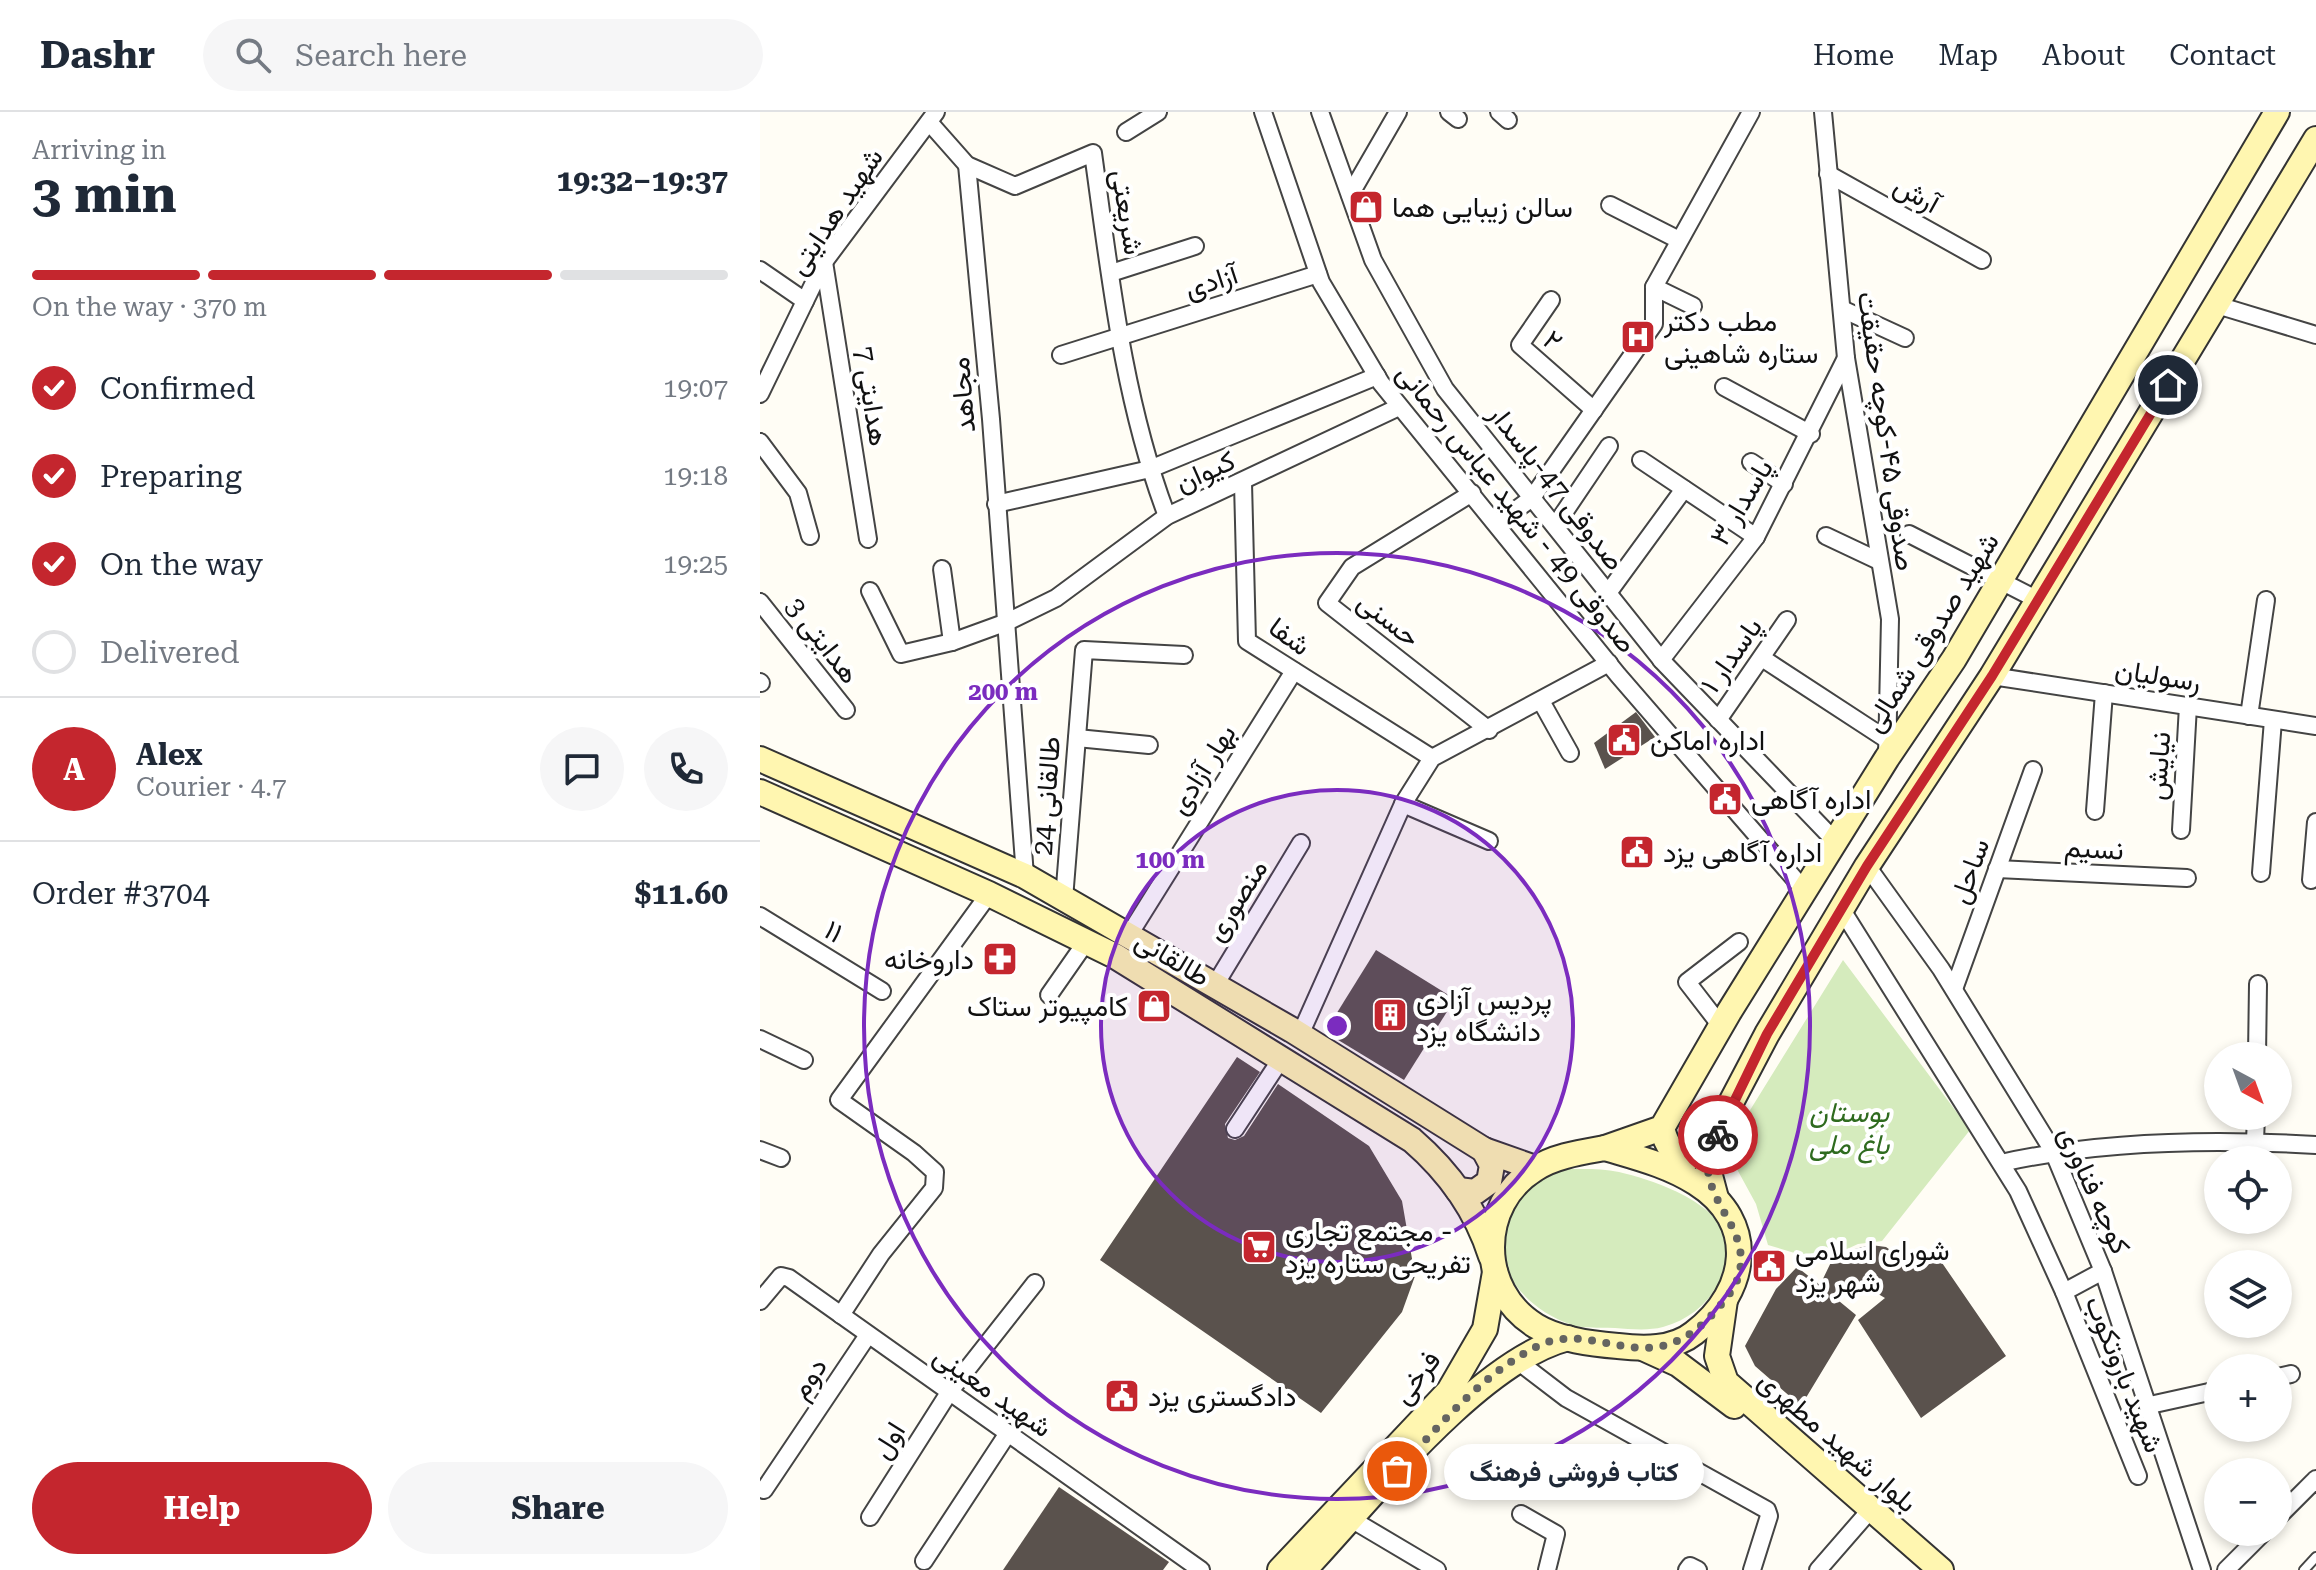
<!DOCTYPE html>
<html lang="en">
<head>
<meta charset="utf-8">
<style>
	:root { --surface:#fff; --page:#f6f6f7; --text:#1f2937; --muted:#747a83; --line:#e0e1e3; --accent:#c4262e }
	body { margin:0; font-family:"Roboto Serif",Vazirmatn,serif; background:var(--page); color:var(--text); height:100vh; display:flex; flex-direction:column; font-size:30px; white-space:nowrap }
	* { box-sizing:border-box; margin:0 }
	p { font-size:26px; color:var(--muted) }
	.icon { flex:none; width:44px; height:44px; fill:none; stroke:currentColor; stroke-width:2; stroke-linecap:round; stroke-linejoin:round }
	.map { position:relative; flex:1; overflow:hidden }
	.details { display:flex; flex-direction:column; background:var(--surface); width:760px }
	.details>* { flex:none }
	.needle { width:52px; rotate:139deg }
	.tools { position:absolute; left:1444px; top:930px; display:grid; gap:16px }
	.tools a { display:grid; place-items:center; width:88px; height:88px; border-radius:50%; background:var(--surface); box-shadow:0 4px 12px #0003; font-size:40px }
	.pin { position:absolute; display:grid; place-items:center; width:68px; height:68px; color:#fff; margin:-34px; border:4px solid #fff; border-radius:50%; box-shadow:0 2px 8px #0007 }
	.courier { position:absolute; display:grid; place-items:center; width:80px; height:80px; margin:-40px; border:6px solid #c4262e; border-radius:50%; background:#fff; color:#222; box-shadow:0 2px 10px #0007 }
	.bubble { position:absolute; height:56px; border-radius:28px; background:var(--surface); box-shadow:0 4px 12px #0003; font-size:26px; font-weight:700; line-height:56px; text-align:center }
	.summary em { font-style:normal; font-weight:700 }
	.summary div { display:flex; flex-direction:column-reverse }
	.summary { display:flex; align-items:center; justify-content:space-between; height:136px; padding:0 32px }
	h1 { font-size:52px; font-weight:700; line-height:60px }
	.bar { display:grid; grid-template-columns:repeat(4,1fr); gap:12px 8px; align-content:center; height:96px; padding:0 32px }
	.bar i { height:10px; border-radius:6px; background:var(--line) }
	.bar .current { background:var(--accent) }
	.bar p { grid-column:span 4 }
	.line { display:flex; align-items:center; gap:20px; padding:0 32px; border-top:2px solid var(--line) }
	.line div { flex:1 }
	.round { display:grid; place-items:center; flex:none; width:84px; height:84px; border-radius:42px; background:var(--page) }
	ol { padding:0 32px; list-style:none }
	li { display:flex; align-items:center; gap:24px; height:88px }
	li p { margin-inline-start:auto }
	li .icon { padding:8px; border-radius:50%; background:var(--accent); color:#fff; stroke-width:4 }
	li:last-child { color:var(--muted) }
	li i { width:44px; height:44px; border:4px solid var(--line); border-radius:50% }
	.primary-button { display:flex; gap:16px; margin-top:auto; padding:16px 32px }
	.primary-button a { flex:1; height:92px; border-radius:48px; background:var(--accent); color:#fff; font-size:32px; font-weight:700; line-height:92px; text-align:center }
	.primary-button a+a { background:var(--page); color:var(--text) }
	header { display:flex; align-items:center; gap:48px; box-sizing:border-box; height:112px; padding:0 40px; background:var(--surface); border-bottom:2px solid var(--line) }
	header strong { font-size:38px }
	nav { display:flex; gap:44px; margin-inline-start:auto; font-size:28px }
	.search { width:560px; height:72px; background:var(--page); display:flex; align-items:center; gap:20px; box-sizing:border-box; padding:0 28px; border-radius:44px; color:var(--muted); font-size:30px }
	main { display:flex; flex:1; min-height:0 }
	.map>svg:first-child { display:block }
	.green { fill:#d5ebbd }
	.building { fill:#5a524d }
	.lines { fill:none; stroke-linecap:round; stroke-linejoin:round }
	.lane-casing { stroke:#444; stroke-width:12 }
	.street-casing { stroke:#444; stroke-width:20 }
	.secondary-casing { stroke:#333; stroke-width:28 }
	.lane { stroke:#fff; stroke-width:8 }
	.street { stroke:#fff; stroke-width:16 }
	.secondary { stroke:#fff6b0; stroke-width:24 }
	.done { stroke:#646461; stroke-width:8; stroke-dasharray:0 14.4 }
	.route { stroke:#c4262e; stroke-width:10 }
	.ring { fill:none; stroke:#7b2cbf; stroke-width:4 }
	.labels { text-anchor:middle; stroke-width:8; stroke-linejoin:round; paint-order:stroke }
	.street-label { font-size:28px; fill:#111; stroke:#fff }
	.poi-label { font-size:28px; fill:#111; stroke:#fff; text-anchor:start }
	.park-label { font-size:28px; font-style:italic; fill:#2f6b1f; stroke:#fff }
	.centre { fill:#7b2cbf; stroke:#fff; stroke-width:4 }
	.ring-label { font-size:24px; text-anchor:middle; font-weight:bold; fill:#7b2cbf; stroke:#fff; stroke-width:8; stroke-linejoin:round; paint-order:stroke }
</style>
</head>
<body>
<header>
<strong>Dashr</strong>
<div class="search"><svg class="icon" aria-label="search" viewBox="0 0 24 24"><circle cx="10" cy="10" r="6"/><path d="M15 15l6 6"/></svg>Search here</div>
<nav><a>Home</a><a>Map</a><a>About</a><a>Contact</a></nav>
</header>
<main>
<section class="details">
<div class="summary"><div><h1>3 min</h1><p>Arriving in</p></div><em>19:32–19:37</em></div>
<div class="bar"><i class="current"></i><i class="current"></i><i class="current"></i><i></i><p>On the way · 370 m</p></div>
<ol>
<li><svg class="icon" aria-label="check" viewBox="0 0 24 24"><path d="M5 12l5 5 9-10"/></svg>Confirmed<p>19:07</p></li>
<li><svg class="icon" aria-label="check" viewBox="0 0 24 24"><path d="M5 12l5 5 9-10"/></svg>Preparing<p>19:18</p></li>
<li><svg class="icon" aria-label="check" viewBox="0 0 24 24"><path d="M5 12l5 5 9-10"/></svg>On the way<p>19:25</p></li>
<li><i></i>Delivered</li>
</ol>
<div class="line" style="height:144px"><b class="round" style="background:var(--accent);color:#fff">A</b><div><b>Alex</b><p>Courier · 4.7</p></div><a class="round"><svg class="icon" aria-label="chat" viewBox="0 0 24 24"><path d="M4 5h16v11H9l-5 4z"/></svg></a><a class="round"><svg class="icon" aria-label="phone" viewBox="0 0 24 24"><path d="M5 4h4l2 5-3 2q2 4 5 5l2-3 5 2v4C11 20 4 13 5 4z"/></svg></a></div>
<div class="line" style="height:104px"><div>Order #3704</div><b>$11.60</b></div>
<div class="primary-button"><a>Help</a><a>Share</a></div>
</section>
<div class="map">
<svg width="1556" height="1458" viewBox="0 0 1556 1458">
	<rect width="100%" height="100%" fill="#fffdf5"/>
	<g class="green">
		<path d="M1083 848 1210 1018 1122 1129 1098 1132 1061 1149 1008 1133 996 1092 966 1037Z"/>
		<path d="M804 1057C822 1057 841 1056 859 1060 908 1071 1002 1107 959 1172 945 1194 928 1208 903 1215 888 1219 870 1217 855 1216 841 1215 825 1217 812 1213 727 1184 708 1084 804 1057Z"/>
	</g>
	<g class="building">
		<path d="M876 600 895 625 845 657 834 631Z"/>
		<path d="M616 838 695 887 644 968 565 920Z"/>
		<path d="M477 945 500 960 465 1012 468 1026 475 1028 484 1024 518 972 609 1034 642 1089 655 1164 642 1200 561 1301 340 1148Z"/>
		<path d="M1111 1133 1126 1135 1160 1159 1178 1145 1246 1244 1161 1306 1098 1208 1125 1186 1098 1170 1079 1189 1096 1203 1041 1294 995 1254 985 1234 1016 1177 1037 1155 1060 1173 1075 1142Z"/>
		<path d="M299 1375 409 1450 403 1458H243Z"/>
	</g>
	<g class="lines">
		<g class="lane-casing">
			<path id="lane" d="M1544 1458 1556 1445"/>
		</g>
		<g class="street-casing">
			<g id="street">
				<path d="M503 0 561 170 621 271 858 563 1045 779"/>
				<path d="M560 0 613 148 685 277 903 550 1075 729"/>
				<path d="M689 0 698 7"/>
				<path d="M739 0 748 8"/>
				<path d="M1063 0 1086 246 1130 507 1127 645"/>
				<path d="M169 10 207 53 255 74 333 41C350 163 363 288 407 404"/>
				<path d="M366 20 398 0"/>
				<path d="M207 53 231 307 265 764"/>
				<path d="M1068 62 1222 148"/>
				<path d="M590 83 638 0"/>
				<path d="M850 93 919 128"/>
				<path d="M64 150 108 427"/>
				<path d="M0 158 45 189"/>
				<path d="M351 161 435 134"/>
				<path d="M894 175 933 194"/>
				<path d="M791 188 760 233 834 298"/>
				<path d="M1457 193 1556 223"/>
				<path d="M1082 197 1145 226"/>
				<path d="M301 243 558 162"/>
				<path d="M964 275 1051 322"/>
				<path d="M0 282 64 150 176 0"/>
				<path d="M0 330 38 381 50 424"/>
				<path d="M881 348 996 425"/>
				<path d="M991 350 1024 372"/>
				<path d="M483 371 487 529 672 646"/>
				<path d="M712 381 592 455 567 491 729 618"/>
				<path d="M236 392 390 357 617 264"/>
				<path d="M738 411 772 386 894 212V175L991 0"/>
				<path d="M795 414 849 334"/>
				<path d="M1149 422 1278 488"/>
				<path d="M1066 424 1119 449"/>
				<path d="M182 457 192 530"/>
				<path d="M110 479 141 542 192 530 247 510 296 486 407 404 639 295"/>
				<path d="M848 481 924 377"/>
				<path d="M0 490 86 598"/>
				<path d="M1002 546 1126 627"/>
				<path d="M901 548 996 425 1086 246"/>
				<path d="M1232 564 1556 614"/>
				<path d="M0 570 1 571"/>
				<path d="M781 589 810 641"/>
				<path d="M1489 604 1506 488"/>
				<path d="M958 608 1027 508"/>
				<path d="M317 626 389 633"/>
				<path d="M643 692 729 729"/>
				<path d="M1335 699 1344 581"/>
				<path d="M1421 718 1428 594"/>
				<path d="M1107 754 1181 857 1293 1039 1343 1159 1442 1458"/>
				<path d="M1237 757 1427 766"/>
				<path d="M1501 761 1513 608"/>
				<path d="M1551 768 1556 710"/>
				<path d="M304 787 324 538 424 543"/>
				<path d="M1082 798 1258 1079 1304 1180 1378 1364"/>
				<path d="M0 804 122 879"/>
				<path d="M369 823 534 559"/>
				<path d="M455 873 541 731"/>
				<path d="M1194 877 1273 658"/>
				<path d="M289 883 326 830"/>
				<path d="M961 914 927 870 979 830"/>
				<path d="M540 923 643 692 672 646 849 551"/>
				<path d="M0 927 44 948"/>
				<path d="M1497 944 1498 872"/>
				<path d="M475 1017 521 947"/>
				<path d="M1495 1029 1496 1004"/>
				<path d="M0 1038 21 1046"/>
				<path d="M1241 1051C1340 1029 1454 1027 1556 1033"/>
				<path d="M1304 1180 1343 1159"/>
				<path d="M0 1189 21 1164 29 1166 441 1458"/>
				<path d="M81 1203 121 1142 174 1076 175 1060 154 1041 79 988 229 782"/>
				<path d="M755 1247 806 1286 1007 1398 1009 1404 992 1458"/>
				<path d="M1518 1265 1531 1262"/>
				<path d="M1390 1293 1458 1278"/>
				<path d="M4 1378 108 1223"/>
				<path d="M761 1402 796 1422 787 1458"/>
				<path d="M110 1405 190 1279 275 1171"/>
				<path d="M1518 1405 1556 1367"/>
				<path d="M591 1407 677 1458"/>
				<path d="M164 1449 248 1321"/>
				<path d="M927 1458 930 1454 938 1458"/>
				<path d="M1058 1458 1105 1404"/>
				<path d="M1466 1458 1504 1420"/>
			</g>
		</g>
		<g class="secondary-casing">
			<g id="secondary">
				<path d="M0 647 265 764 532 918 724 1038 775 1056"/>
				<path d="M0 680 229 782 355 844 652 1028C689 1060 716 1097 731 1144"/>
				<path d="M902 1016C910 1048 929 1054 954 1032"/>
				<path d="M845 1036 902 1016 969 900 1127 646 1194 547 1517 0"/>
				<path d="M845 1036C875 1045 908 1053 936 1071 998 1110 989 1179 934 1221 913 1238 883 1237 858 1234 832 1232 799 1228 776 1214 717 1178 718 1092 775 1057 794 1044 823 1040 845 1036Z"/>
				<path d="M698 1078 715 1080 729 1070 732 1053 724 1038"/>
				<path d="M956 1086 948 1056 954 1032 966 1000 1007 922 1107 754 1232 564 1556 27"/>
				<path d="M965 1188 957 1244 966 1270 1181 1458"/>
				<path d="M885 1237 918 1252 974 1294"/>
				<path d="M520 1458 689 1279 725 1217 735 1160"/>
				<path d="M544 1458C609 1389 718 1249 808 1226"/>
			</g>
		</g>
		<use href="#lane" class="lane"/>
		<use href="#street" class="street"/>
		<use href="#secondary" class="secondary"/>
	</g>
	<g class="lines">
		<path class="done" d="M637 1359C679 1314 723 1261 778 1234 835 1206 886 1271 950 1205 959 1195 973 1180 978 1166 992 1123 952 1097 948 1058 947 1047 954 1033 958 1023"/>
		<path class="route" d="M958 1023 1007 922 1107 754 1232 564 1408 273"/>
	</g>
	<circle cx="577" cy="914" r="236" fill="#7b2cbf" fill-opacity=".12"/>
	<g class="ring">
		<circle cx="577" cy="914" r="236"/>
		<circle cx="577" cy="914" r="473"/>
	</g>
	<defs>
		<g id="shop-square" transform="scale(1.8)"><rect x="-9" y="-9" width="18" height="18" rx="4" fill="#c4262e" stroke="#fff"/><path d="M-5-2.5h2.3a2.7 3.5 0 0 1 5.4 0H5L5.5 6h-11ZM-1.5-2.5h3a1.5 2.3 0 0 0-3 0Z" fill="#fff"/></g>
		<g id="hospital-square" transform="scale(1.8)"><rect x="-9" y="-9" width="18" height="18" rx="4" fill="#c4262e" stroke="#fff"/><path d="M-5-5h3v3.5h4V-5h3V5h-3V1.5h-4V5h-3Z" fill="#fff"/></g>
		<g id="civic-square" transform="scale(1.8)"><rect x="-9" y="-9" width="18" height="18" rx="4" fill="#c4262e" stroke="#fff"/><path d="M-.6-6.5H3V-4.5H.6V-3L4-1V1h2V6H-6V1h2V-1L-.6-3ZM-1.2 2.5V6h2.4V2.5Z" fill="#fff"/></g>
		<g id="pharmacy-square" transform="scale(1.8)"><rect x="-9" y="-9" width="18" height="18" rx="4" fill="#c4262e" stroke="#fff"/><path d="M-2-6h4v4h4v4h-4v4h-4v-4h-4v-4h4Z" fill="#fff"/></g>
		<g id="building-square" transform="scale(1.8)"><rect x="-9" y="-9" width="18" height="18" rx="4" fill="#c4262e" stroke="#fff"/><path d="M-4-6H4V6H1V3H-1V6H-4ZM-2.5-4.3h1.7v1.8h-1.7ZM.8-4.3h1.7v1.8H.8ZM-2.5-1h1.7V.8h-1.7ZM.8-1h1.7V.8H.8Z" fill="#fff"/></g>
		<g id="supermarket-square" transform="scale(1.8)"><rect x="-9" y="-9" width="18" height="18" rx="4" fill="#c4262e" stroke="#fff"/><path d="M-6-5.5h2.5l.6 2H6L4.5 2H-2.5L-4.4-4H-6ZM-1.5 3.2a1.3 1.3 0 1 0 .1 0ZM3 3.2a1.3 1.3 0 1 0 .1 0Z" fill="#fff"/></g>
	</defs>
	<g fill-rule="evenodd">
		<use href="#shop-square" x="606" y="95"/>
		<use href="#hospital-square" x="878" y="225"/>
		<use href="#civic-square" x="864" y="628"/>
		<use href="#civic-square" x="965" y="687"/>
		<use href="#civic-square" x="877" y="740"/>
		<use href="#pharmacy-square" x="240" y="847"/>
		<use href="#shop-square" x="394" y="894"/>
		<use href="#building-square" x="630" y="903"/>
		<use href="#supermarket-square" x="499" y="1135"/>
		<use href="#civic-square" x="1009" y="1154"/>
		<use href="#civic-square" x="362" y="1284"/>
	</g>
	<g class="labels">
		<g class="street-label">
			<text transform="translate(1157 82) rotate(29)" y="10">آرش</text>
			<text transform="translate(75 99) rotate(-56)" y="10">شهید هدایتی</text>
			<text transform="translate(368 100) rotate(81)" y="10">شریعتی</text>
			<text transform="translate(451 169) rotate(-18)" y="10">آزادی</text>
			<text transform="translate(793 228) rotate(41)" y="10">۲</text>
			<text transform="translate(202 283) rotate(-95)" y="10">مجاهد</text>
			<text transform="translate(112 284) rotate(81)" y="10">هدایتی 7</text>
			<text transform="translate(1127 319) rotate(82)" y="10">صدوقی ۴۵-کوچه حقیقت</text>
			<text transform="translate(445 359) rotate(-24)" y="10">کیوان</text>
			<text transform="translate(797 375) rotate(52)" y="10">صدوقی 47-پاسدار</text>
			<text transform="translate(981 390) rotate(-59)" y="10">پاسدار ۳</text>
			<text transform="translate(757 396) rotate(51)" y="10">صدوقی 49 - شهید عباس رحمانی</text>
			<text transform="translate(629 507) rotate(38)" y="10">حسنی</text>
			<text transform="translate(1171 520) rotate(-58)" y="10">شهید صدوقی شمالی</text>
			<text transform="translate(530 524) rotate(36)" y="10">شفا</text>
			<text transform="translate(63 528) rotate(52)" y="10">هدایتی 3</text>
			<text transform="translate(971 543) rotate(-55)" y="10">پاسدار ۱</text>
			<text transform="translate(1398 563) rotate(9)" y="10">رسولیان</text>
			<text transform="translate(1398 654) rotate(-86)" y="10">نیایش</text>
			<text transform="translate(442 657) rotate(-58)" y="10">بهار آزادی</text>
			<text transform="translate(286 684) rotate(-86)" y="10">طالقانی 24</text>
			<text transform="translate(1334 736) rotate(3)" y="10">نسیم</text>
			<text transform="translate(1209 759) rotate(-70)" y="10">ساحل</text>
			<text transform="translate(476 788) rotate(-58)" y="10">منصوری</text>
			<text transform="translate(74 819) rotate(31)" y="10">۱۱</text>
			<text transform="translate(413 846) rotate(31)" y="10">طالقانی</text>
			<text transform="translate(1335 1078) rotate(66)" y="10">کوچه فناوری</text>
			<text transform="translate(1365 1262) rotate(68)" y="10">شهید باروتکوب</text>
			<text transform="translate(656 1265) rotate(-52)" y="10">فرخی</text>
			<text transform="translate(48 1266) rotate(-56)" y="10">دوم</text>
			<text transform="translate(233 1279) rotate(35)" y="10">شهید معینی</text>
			<text transform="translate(128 1328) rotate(-58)" y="10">اول</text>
			<text transform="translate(1078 1329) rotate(41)" y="10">بلوار شهید مطهری</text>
		</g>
		<g class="poi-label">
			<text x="632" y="105">سالن زیبایی هما</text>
			<text x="904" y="219">مطب دکتر<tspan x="904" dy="32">ستاره شاهینی</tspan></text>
			<text x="890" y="638">اداره اماکن</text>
			<text x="991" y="697">اداره آگاهی</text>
			<text x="903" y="750">اداره آگاهی یزد</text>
			<text x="214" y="857" text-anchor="end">داروخانه</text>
			<text x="656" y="897">پردیس آزادی<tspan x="656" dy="32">دانشگاه یزد</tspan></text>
			<text x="368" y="904" text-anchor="end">کامپیوتر ستاک</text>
			<text x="525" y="1129">مجتمع تجاری -<tspan x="525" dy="32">تفریحی ستاره یزد</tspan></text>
			<text x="1035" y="1148">شورای اسلامی<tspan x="1035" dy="32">شهر یزد</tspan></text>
			<text x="388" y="1294">دادگستری یزد</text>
		</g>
		<g class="park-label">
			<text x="1089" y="1010">بوستان<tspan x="1089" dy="32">باغ ملی</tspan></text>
		</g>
	</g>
	<circle cx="577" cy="914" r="12" class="centre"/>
	<g class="ring-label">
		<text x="243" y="588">200 m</text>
		<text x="410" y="756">100 m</text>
	</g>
</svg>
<div class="tools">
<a><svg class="needle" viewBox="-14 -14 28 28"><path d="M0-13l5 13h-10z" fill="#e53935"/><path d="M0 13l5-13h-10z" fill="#747a83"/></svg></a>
<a><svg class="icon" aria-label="locate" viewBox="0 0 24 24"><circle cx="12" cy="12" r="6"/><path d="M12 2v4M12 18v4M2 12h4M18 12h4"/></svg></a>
<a><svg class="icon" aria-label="layers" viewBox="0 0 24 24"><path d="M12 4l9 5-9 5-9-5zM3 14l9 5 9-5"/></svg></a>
<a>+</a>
<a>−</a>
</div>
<div class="pin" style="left:637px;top:1359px;background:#ea580c"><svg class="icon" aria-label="bag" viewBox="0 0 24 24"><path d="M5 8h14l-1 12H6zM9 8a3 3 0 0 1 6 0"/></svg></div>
<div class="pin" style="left:1408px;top:273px;background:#1f2937"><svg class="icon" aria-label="home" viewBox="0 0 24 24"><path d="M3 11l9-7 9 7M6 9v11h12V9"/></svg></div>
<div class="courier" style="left:958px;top:1023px"><svg class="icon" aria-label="bike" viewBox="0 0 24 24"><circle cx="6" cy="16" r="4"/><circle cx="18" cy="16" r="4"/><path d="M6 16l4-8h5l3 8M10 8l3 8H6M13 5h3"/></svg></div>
<div class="bubble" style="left:684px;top:1332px;width:260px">کتاب فروشی فرهنگ</div>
</div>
</main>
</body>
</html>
